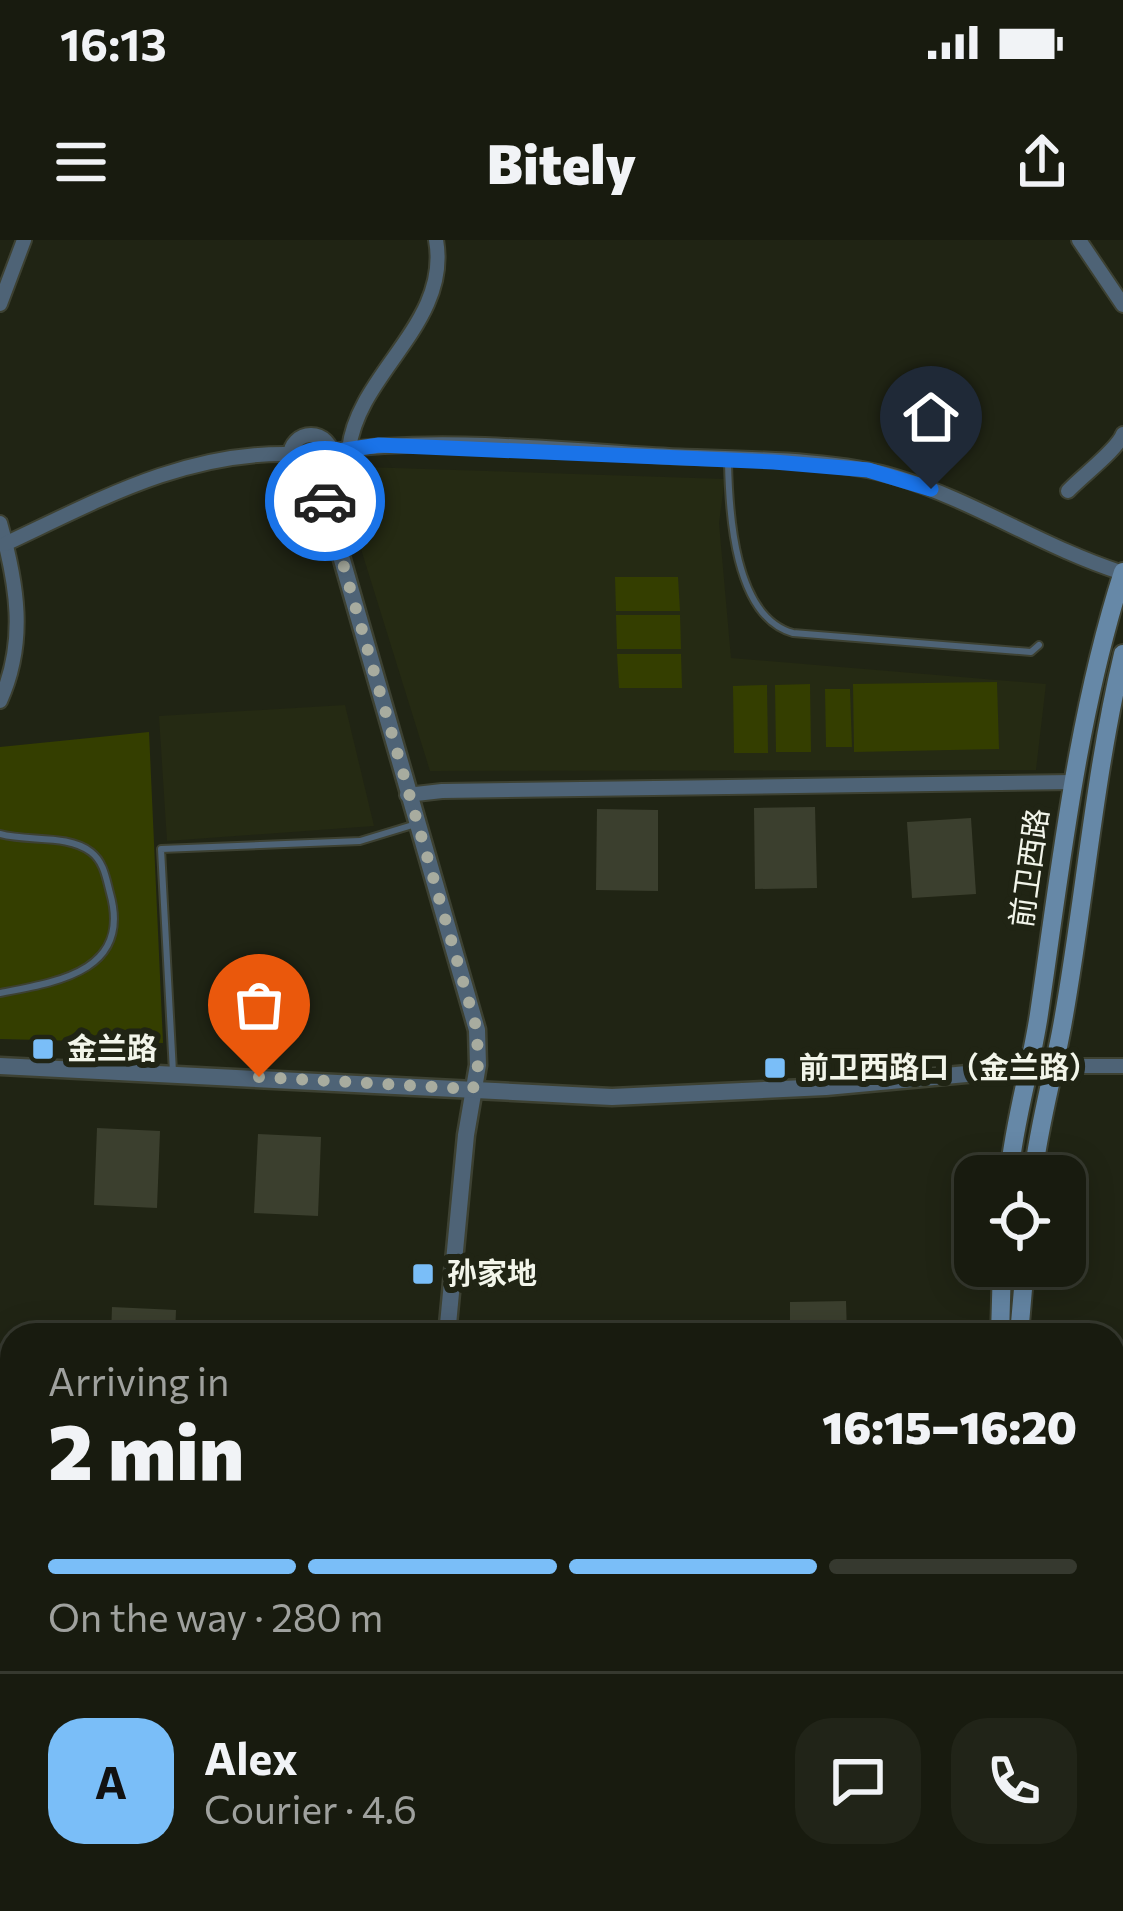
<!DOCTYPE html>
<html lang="en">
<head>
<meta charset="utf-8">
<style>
	:root { --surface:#181b0f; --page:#212418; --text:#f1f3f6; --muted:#9fa19e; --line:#36392f; --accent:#7abef8 }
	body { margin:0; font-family:Commissioner,"Noto Sans SC",sans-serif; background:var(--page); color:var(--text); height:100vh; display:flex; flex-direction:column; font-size:45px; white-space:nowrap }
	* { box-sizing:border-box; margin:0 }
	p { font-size:39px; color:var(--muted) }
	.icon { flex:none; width:66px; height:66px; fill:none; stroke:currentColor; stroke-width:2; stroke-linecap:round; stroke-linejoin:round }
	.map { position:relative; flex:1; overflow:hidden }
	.details { position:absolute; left:0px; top:1083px; width:1125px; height:588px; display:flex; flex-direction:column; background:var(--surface); border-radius:36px 36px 0 0; box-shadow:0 6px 30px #0003,0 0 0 3px var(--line) }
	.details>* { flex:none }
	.buttons { position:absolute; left:954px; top:915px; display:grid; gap:24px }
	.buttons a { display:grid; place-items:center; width:132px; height:132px; border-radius:24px; background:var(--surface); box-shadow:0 6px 30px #0003,0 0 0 3px var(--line); font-size:60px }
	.pin { position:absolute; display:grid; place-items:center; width:102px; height:102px; color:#fff; margin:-123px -51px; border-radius:50% 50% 50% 0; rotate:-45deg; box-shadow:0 0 12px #0007 }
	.pin .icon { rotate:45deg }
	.courier { position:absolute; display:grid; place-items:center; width:120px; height:120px; margin:-60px; border:9px solid #1a73e8; border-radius:50%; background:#fff; color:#222; box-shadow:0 3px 15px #0007 }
	.overview em { font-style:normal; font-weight:800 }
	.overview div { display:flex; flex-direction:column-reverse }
	.overview { display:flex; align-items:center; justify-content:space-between; height:204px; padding:0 48px }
	h1 { font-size:78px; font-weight:800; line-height:90px }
	.bar { display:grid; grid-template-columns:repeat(4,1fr); gap:18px 12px; align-content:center; height:144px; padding:0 48px }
	.bar i { height:15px; border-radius:9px; background:var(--line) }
	.bar .current { background:var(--accent) }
	.bar p { grid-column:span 4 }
	.line { display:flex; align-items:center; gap:30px; padding:0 48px; border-top:3px solid var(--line) }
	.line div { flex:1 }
	.round { display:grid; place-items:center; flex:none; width:126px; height:126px; border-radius:36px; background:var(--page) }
	.status { display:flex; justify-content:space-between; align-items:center; height:84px; padding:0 60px; background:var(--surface); direction:ltr }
	.status svg { height:33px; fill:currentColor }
	header { display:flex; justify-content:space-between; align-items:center; height:156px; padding:0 48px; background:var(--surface); font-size:54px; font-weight:800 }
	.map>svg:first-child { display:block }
	.built { fill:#252a13 }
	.green { fill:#343e00 }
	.building { fill:#3b3f2e }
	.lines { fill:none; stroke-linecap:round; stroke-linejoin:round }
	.service-casing { stroke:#3d4132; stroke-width:10 }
	.minor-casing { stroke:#3d4132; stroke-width:18 }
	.tertiary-casing { stroke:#3d4132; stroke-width:21 }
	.secondary-casing { stroke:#3d4132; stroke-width:22 }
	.service { stroke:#4e6376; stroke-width:6 }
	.minor { stroke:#4e6376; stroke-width:14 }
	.tertiary { stroke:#4e6376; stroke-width:16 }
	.secondary { stroke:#6688a7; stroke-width:18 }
	.done { stroke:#a8ac9f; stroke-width:12; stroke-dasharray:0 21.6 }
	.route { stroke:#1a73e8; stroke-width:15 }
	.poi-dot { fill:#7abef8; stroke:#202414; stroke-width:4.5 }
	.labels { text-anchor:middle; stroke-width:12; stroke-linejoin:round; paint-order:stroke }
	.street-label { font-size:30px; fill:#f2f5ea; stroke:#202414 }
	.poi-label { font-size:30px; font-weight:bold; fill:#f2f5ea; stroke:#202414; text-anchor:start }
</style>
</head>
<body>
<div class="status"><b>16:13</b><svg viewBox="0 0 49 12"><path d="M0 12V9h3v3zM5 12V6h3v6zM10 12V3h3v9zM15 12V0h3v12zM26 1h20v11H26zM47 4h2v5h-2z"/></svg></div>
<header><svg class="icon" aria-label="menu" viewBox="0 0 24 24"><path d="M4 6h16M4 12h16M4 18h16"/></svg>Bitely<svg class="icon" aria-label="share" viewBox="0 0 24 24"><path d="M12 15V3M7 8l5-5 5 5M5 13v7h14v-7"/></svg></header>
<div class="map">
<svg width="1123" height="1671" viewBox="0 0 1123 1671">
	<rect width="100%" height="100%" fill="#202414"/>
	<g class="built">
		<path d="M364 227 725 239 719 283 731 418 1046 444 1036 530 430 531 342 248Z"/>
		<path d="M345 465 374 586 167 601 159 476Z"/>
	</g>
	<g class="green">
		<path d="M615 337H678L680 371H616Z"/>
		<path d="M616 375H680L681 409H617Z"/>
		<path d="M617 414H681L682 448H619Z"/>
		<path d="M997 442 999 509 854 512 853 444Z"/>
		<path d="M810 444 811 512H776L775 445Z"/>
		<path d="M767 445 768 513H734L733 446Z"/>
		<path d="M825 449H850L852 507H826Z"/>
		<path d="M149 492 163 803 0 799V507Z"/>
	</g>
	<g class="building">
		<path d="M815 567 817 648 755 649 754 568Z"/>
		<path d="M597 569 658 570V651L596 650Z"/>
		<path d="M971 578 976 654 912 658 907 582Z"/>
		<path d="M97 888 160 891 157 968 94 965Z"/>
		<path d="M258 894 321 897 318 976 254 973Z"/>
		<path d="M846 1061 847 1095H790V1062Z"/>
		<path d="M112 1067 176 1070 175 1095H111Z"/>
		<path d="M290 1081 352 1085 351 1095H289Z"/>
		<rect x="0" y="1252" width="12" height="70"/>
		<path d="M712 1659H795L790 1671H732Z"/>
	</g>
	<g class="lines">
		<g class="service-casing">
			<g id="service">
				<path d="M728 222C729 272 734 377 793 393L1031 412 1039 405"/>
				<path d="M0 594C27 602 68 594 91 612 104 622 106 638 110 653 132 731 58 742 0 753"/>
				<path d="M173 832 161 609 360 601 416 584"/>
			</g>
		</g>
		<g class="minor-casing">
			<g id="minor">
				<path d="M1079 0 1123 65"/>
				<path d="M0 64 24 0"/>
				<circle cx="311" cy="216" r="21"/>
				<path d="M349 209C358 133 451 83 436 0"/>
				<path d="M332 211C442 196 559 210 669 216 735 219 836 218 896 237 975 261 1044 308 1123 333"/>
				<path d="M1068 251C1082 236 1118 209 1123 194"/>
				<path d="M0 283C17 343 27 402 0 461"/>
				<path d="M5 304C99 260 184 212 290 214"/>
				<path d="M407 555 442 551 1073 542"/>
				<path d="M1053 826H1123"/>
				<path d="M0 1386H12"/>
				<path d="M1113 1388H1123"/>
				<path d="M389 1659 390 1671"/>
			</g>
		</g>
		<g class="tertiary-casing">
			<g id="tertiary">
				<path d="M318 236 477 790 478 825 466 895 447 1095"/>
				<path d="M0 826 612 857 826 847 1053 826"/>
			</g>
		</g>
		<g class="secondary-casing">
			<g id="secondary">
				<path d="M1009 936C1014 881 1031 828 1039 774 1061 625 1077 475 1123 332"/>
				<path d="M1033 936C1039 883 1054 833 1063 781 1085 658 1094 535 1123 414"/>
				<path d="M1000 1095 1002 1026"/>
				<path d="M1019 1095 1025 1026"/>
				<path d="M926 1671 929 1659"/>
				<path d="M948 1671 951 1659"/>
			</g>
		</g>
		<use href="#service" class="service"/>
		<use href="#minor" class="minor"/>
		<use href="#tertiary" class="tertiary"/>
		<use href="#secondary" class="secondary"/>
	</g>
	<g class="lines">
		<path class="done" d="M259 837 473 849 478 825 477 790 325 261"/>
		<path class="route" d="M325 261 318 236 328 229 332 212 379 205 774 222 868 230 931 249"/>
	</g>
	<g class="poi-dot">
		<rect x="31" y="797" width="24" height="24" rx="6"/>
		<rect x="763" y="816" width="24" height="24" rx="6"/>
		<rect x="411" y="1022" width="24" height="24" rx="6"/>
	</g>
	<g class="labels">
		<g class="street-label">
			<text transform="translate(1030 628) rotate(-82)" y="10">前卫西路</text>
		</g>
		<g class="poi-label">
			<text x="67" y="819">金兰路</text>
			<text x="799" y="838">前卫西路口（金兰路）</text>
			<text x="447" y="1044">孙家地</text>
		</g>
	</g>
</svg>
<div class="buttons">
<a><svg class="icon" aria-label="locate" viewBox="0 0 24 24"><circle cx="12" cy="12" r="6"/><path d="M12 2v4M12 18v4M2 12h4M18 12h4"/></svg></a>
</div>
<div class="pin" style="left:259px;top:837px;background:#ea580c"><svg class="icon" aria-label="bag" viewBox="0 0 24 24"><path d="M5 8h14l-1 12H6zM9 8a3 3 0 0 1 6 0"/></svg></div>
<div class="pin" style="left:931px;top:249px;background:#1f2937"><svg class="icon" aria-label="home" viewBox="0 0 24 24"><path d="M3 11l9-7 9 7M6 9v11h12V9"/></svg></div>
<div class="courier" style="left:325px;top:261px"><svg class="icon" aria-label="car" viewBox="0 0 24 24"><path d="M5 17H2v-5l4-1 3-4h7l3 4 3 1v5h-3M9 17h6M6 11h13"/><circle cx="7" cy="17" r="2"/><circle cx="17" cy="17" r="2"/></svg></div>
<section class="details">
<div class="overview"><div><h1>2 min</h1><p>Arriving in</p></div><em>16:15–16:20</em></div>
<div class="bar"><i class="current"></i><i class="current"></i><i class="current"></i><i></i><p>On the way · 280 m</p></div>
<div class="line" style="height:216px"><b class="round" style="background:var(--accent);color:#111">A</b><div><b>Alex</b><p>Courier · 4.6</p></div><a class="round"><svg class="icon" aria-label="chat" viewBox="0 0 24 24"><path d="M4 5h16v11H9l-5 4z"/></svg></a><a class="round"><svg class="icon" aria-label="phone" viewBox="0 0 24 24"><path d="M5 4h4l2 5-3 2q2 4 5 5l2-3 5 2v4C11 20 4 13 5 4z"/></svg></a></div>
</section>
</div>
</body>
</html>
